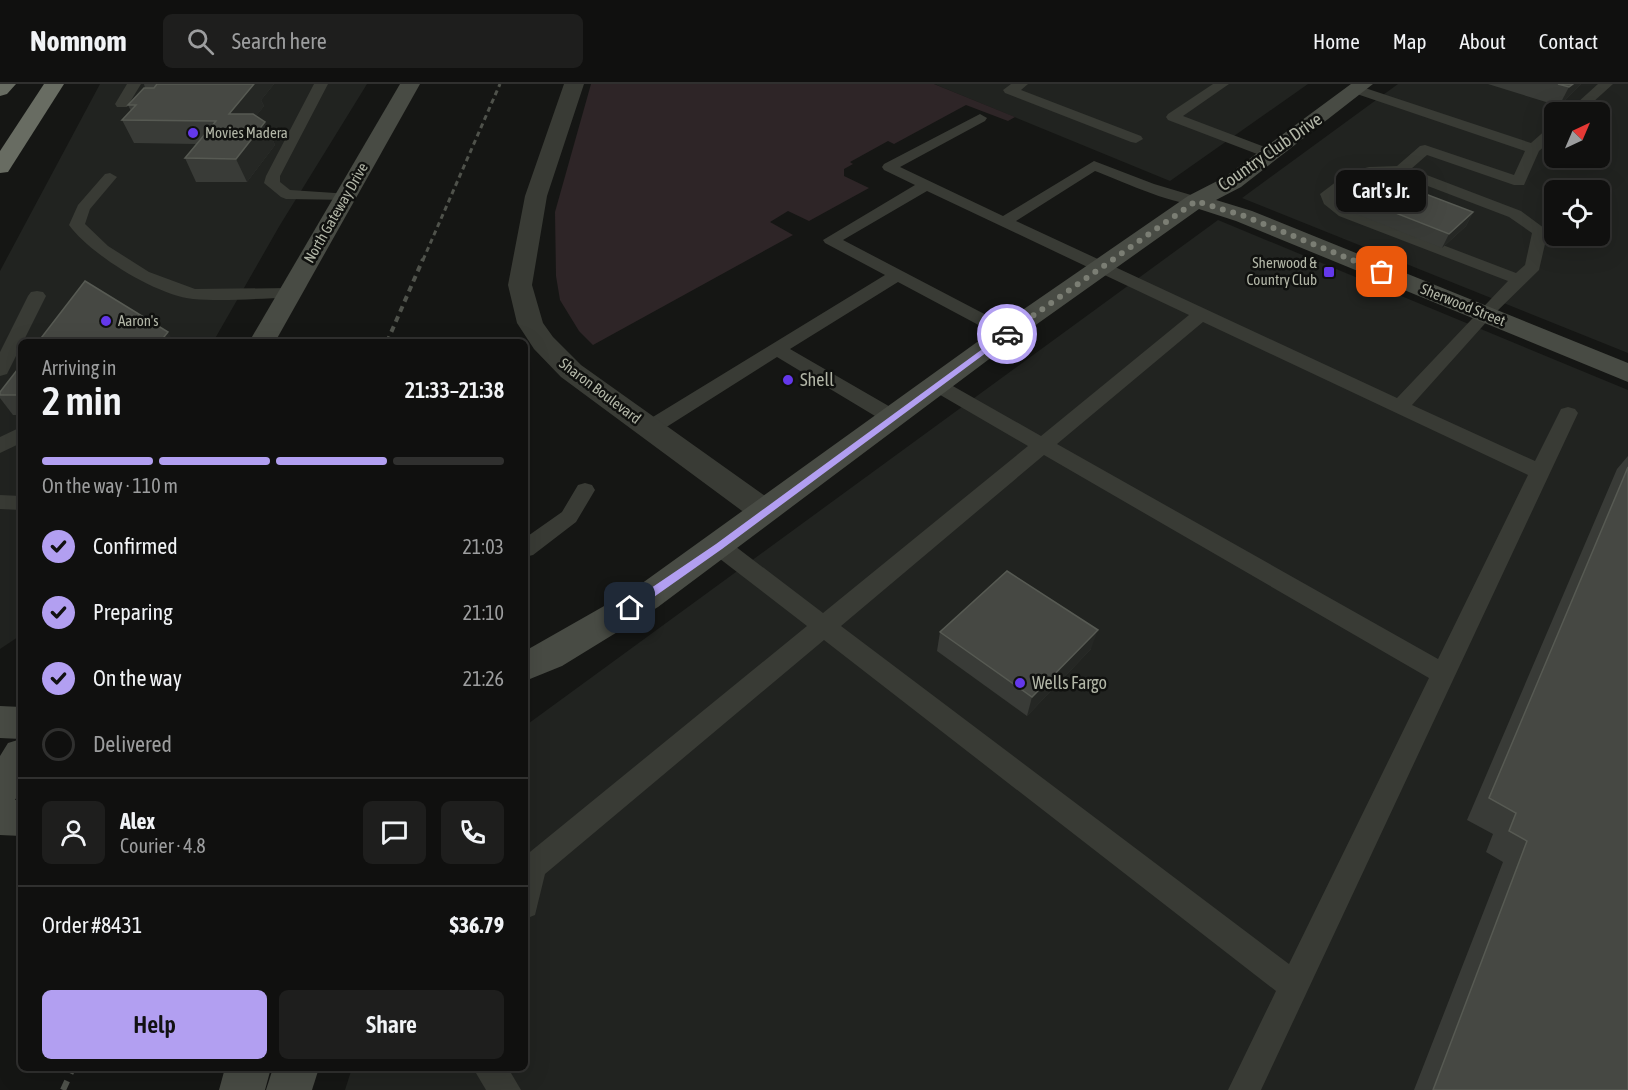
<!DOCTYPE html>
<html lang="en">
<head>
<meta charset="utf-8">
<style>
	:root { --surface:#10100f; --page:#1e1e1d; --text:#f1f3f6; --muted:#9c9d9e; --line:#30302f; --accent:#b29ff1 }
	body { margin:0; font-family:"Asap Condensed",sans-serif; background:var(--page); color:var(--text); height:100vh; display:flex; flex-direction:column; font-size:22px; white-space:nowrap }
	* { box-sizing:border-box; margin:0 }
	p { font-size:20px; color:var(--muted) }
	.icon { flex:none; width:33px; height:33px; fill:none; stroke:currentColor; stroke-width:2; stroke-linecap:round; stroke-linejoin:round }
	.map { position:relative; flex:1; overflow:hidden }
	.sheet { position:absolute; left:18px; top:255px; width:510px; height:732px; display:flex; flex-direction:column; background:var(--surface); border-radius:9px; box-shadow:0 6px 24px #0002,0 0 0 2px var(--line) }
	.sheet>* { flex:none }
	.needle { width:39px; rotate:44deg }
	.fabs { position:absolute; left:1544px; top:18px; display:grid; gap:12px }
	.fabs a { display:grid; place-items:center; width:66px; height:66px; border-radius:9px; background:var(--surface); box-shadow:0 6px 24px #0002,0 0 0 2px var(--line); font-size:30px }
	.pin { position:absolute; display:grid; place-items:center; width:51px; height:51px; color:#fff; margin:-26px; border-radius:12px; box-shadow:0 3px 9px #0006 }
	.courier { position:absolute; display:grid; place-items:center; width:60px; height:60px; margin:-30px; border:4px solid #b29ff1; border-radius:50%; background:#fff; color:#222; box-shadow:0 2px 8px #0007 }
	.bubble { position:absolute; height:42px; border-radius:9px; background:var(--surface); box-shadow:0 6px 24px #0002,0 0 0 2px var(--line); font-size:20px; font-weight:600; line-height:42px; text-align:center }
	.headline em { font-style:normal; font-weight:600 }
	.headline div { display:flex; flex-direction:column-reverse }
	.headline { display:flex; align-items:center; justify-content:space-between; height:102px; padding:0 24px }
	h1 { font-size:39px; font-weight:600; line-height:45px }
	.bar { display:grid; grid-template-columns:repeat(4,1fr); gap:9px 6px; align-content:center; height:72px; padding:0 24px }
	.bar i { height:8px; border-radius:4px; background:var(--line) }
	.bar .current { background:var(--accent) }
	.bar p { grid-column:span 4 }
	.line { display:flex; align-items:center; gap:15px; padding:0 24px; border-top:2px solid var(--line) }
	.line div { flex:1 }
	.round { display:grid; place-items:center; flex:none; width:63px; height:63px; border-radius:9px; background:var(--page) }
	ol { padding:0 24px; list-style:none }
	li { display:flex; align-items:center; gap:18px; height:66px }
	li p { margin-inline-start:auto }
	li .icon { padding:6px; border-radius:50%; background:var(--accent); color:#111; stroke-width:4 }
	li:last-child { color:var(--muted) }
	li i { width:33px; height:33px; border:3px solid var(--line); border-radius:50% }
	.action { display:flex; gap:12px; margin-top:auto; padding:12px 24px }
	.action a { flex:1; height:69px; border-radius:9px; background:var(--accent); color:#111; font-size:24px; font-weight:600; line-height:69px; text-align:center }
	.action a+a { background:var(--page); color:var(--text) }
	header { display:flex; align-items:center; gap:36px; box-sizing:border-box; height:84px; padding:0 30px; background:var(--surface); border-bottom:2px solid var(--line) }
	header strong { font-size:28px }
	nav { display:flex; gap:33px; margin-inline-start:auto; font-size:21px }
	.search { width:420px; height:54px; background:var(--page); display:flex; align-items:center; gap:15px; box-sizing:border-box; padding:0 21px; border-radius:9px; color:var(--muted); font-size:22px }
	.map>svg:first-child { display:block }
	.built { fill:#212320; fill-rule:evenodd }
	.green { fill:#2e2527 }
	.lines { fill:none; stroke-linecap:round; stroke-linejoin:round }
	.lane { fill:#393b35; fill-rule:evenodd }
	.street { fill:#393b35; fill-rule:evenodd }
	.secondary { fill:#484b44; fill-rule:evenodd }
	.highway { fill:#686c62; fill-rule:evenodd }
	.rail-far2 { stroke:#4f524b; stroke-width:3; stroke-dasharray:5 4; stroke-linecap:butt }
	.rail-far1 { stroke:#4f524b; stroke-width:4; stroke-dasharray:6 5; stroke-linecap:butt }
	.rail { stroke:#4f524b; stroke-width:6; stroke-dasharray:10 8; stroke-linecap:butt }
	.wall { fill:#393b37 }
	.shaded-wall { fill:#252724 }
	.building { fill:#464843; stroke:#575a53; stroke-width:1.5 }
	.route { fill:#b29ff1 }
	.done { stroke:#7b7e74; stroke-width:6; stroke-dasharray:0 10.8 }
	.poi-dot { fill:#6438eb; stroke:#10110f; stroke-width:2 }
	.labels { text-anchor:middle; stroke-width:5; stroke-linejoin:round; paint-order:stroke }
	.far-poi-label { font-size:15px; fill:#b2b6a7; stroke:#10110f; text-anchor:start }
	.far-street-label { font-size:15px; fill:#b2b6a7; stroke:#10110f }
	.street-label { font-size:18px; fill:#b2b6a7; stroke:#10110f }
	.poi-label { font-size:18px; fill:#b2b6a7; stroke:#10110f; text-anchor:start }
</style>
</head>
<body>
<header>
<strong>Nomnom</strong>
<div class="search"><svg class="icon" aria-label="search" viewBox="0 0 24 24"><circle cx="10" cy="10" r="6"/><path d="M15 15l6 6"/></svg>Search here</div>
<nav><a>Home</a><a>Map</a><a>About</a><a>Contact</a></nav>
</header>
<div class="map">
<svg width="1628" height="1006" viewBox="0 0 1628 1006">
	<rect width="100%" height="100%" fill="#151614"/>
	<g class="built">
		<path d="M100 0H367L280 141 213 258H21V551L0 565V187Z"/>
		<path d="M934 0H1308L1170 97Z"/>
		<path d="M1398 0H1628V269L1242 114ZM1554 28H1599V74H1554ZM1554 106H1599V152H1554Z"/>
		<path d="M1218 136 1628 306V1006H345L352 984H525V642Z"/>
	</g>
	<path class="green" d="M591 0H934L1015 33 1008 37 966 21 894 60 888 57 850 78 853 80 844 85V92L869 104 809 137 788 127 770 138 793 151 593 261 579 247 560 216 556 192 555 128Z"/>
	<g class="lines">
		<g class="lane">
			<path d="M127 0H141L127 23H117L115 20Z"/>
			<path d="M314 0H328L280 92V98L290 106 350 110 353 113 350 116 286 115 281 113 264 99 266 92Z"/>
			<path d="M1011 0H1028L1021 6 1141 52 1143 55 1136 59 1131 58 1005 9 1003 6Z"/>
			<path d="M1213 0H1229L1183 32 1275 67 1277 70 1275 73H1265L1168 36 1166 33 1168 30Z"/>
			<path d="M1598 0H1613L1582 28H1567Z"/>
			<path d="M1356 1 1531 59 1549 43 1554 42V54L1539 67 1524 101H1514L1427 71 1411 85 1521 127 1548 147 1539 186 1490 234 1412 321 1535 377 1561 325 1568 323 1575 325 1578 329 1261 1006H1228L1276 907 824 556 545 790 535 831 525 835V772L807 542 711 468 708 462 711 456 719 454 727 456 823 529 1028 362 930 305 928 301 930 297H944L1041 352 1189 231 927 107 843 156 1013 245 1016 249 1013 253H1001L898 198 790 265 899 328 902 333 899 338 892 339 885 338 777 273 657 349 650 351 643 349 640 344 643 339 885 191 825 159 823 156 915 101 884 86 882 83 884 80 980 30 987 34 985 37 900 83 1003 132 1094 77 1154 100 1201 114 1204 117 1201 120C1182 125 1116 95 1095 87L1016 137 1397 314 1508 197 1339 132 1324 120 1320 110 1349 88 1369 83 1397 82 1420 62 1425 61 1514 91 1525 67 1351 8 1349 5 1351 2ZM1399 91 1509 133 1532 149 1525 181 1516 189 1351 126 1336 115V111L1365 93ZM1203 238 1528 391 1438 575 1057 360ZM1044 371 1429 594 1289 880 841 542Z"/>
			<path d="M110 89 117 93 90 125 85 140 108 162 149 188 195 205 290 204 296 205 299 209 296 213 290 214C259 214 225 218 193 215 156 211 91 171 69 141L78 121 105 90Z"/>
			<path d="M37 207 43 208 46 212 7 290 0 292V268L28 212 31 208Z"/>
			<path d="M21 343V359L0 369V353Z"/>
			<path d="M585 399 592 401 595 406 576 438 533 471 525 473V454L562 428 578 401Z"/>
			<path d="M0 411 21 412V426L0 425Z"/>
			<path d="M473 984H508L521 1006H486Z"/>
		</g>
		<path class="street" d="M564 0H584L547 112 532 201 543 239 553 253 581 281 775 419 779 427 775 435 764 438 753 435 561 293 534 265 517 239 508 201 525 112Z"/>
		<g class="secondary">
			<path d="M400 0H420L275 258H249Z"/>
			<path d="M1351 0H1373L1241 103 1216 116 1252 127 1628 279V298L1236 137 1199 125 1016 255 658 523 562 582 525 597V567L634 505 998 243 1188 112 1225 93Z"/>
			<path d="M0 622 21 623V655L0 654Z"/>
			<path d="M21 655V706L15 716H21V752L0 751V672L8 659Z"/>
			<path d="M225 984H271L265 1006H219Z"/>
			<path d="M273 984H319L312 1006H266Z"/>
		</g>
		<g class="highway">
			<path d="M0 0H16L7 10 0 12Z"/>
			<path d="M44 0H64L8 88 0 89V67Z"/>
		</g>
		<path class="rail-far2" d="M423 176 500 0"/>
		<path class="rail-far1" d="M387 258 423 175"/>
		<path class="rail" d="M63 1006 73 984"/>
	</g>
	<g class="wall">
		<path d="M144 0H274L261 16 264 22 256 32 265 38 275 61 247 98H196L185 74 196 60 134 59 122 36 131 27 128 21 145 4Z"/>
		<path d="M1488 0H1581L1559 22Z"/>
		<path d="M1360 101H1409L1408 104 1473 128 1466 142 1442 164 1354 129V114Z"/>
		<path d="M21 281V331H13L0 314V308Z"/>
		<path d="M1628 372V1006H1414L1503 778 1486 768 1493 750 1467 736 1617 385Z"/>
		<path d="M940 548 1091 565 1027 632 937 567Z"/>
	</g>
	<g class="shaded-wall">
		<path d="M252 0H274L261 16 264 22 239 54 229 30Z"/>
		<path d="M1573 0H1581L1559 22 1569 3Z"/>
		<path d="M265 38 275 61 247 98 236 75Z"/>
		<path d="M1473 128 1466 142 1442 164 1449 150Z"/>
		<path d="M168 248 174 258H160Z"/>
		<path d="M1098 546 1091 565 1027 632 1032 613Z"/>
	</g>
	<g class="building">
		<path d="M157 0H254L229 30H253L265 38 236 75 185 74 216 37 122 36 136 21H128L144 4H154Z"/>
		<path d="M1558 0H1573L1569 3Z"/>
		<path d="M1375 89 1409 101 1407 103 1473 128 1449 150 1360 115V101Z"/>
		<path d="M85 197 168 248 160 258H38Z"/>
		<path d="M21 281V311H0V308Z"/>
		<path d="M1628 383V1006H1433L1527 757 1509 747 1516 729 1489 714Z"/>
		<path d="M1007 487 1098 546 1032 613 940 548Z"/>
	</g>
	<path class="route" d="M1007 247 1011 250 1010 251 722 465 634 527H626V521L716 460Z"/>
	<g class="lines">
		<path class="done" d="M1007 250 1196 117 1244 132 1382 188"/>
	</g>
	<g class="poi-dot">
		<circle cx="193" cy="49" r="6"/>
		<rect x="1323" y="182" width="12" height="12" rx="3"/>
		<circle cx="106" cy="237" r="6"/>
		<circle cx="788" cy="296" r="6"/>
		<circle cx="1020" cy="599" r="6"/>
	</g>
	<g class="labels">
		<g class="far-poi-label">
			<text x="205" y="54">Movies Madera</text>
			<text x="1317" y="184" text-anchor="end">Sherwood &amp;<tspan x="1317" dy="17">Country Club</tspan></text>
			<text x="118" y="242">Aaron's</text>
		</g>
		<g class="far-street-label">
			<text transform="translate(336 129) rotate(-60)" y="5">North Gateway Drive</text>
			<text transform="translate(1463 221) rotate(22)" y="5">Sherwood Street</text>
			<text transform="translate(600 307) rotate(37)" y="5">Sharon Boulevard</text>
		</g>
		<g class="street-label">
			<text transform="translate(1270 68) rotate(-35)" y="6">Country Club Drive</text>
		</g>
		<g class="poi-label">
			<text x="800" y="302">Shell</text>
			<text x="1032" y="605">Wells Fargo</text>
		</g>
	</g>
</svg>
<div class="fabs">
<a><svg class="needle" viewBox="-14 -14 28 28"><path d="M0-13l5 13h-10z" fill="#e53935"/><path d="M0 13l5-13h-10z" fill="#9c9d9e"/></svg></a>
<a><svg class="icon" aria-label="locate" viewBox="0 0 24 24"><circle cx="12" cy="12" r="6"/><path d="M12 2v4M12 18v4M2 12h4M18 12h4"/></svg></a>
</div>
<div class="pin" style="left:1382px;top:188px;background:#ea580c"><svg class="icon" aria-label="bag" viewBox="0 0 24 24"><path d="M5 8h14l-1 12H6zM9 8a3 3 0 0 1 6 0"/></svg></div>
<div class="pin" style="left:630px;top:524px;background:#1f2937"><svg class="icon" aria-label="home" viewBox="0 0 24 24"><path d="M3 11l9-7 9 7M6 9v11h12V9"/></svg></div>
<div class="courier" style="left:1007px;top:250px"><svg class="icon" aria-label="car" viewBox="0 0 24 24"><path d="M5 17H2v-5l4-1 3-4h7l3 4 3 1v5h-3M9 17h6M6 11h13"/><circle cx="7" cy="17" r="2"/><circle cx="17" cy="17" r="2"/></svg></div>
<div class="bubble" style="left:1336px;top:86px;width:90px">Carl's Jr.</div>
<section class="sheet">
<div class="headline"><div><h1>2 min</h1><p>Arriving in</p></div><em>21:33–21:38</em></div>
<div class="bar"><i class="current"></i><i class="current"></i><i class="current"></i><i></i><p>On the way · 110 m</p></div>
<ol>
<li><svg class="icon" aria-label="check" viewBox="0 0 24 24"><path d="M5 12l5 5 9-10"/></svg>Confirmed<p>21:03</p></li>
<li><svg class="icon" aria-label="check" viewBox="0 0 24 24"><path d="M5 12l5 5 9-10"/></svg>Preparing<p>21:10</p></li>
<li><svg class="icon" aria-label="check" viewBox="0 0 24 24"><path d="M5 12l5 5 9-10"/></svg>On the way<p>21:26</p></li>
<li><i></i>Delivered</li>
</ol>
<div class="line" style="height:108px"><a class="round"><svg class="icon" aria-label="person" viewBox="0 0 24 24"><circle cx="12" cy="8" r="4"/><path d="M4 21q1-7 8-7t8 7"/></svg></a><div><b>Alex</b><p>Courier · 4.8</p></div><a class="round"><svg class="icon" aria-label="chat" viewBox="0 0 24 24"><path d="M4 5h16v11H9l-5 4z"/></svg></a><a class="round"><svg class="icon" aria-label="phone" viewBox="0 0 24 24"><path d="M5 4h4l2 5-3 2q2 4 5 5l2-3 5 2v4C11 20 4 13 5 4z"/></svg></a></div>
<div class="line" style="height:78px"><div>Order #8431</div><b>$36.79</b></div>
<div class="action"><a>Help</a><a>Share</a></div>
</section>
</div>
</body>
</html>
